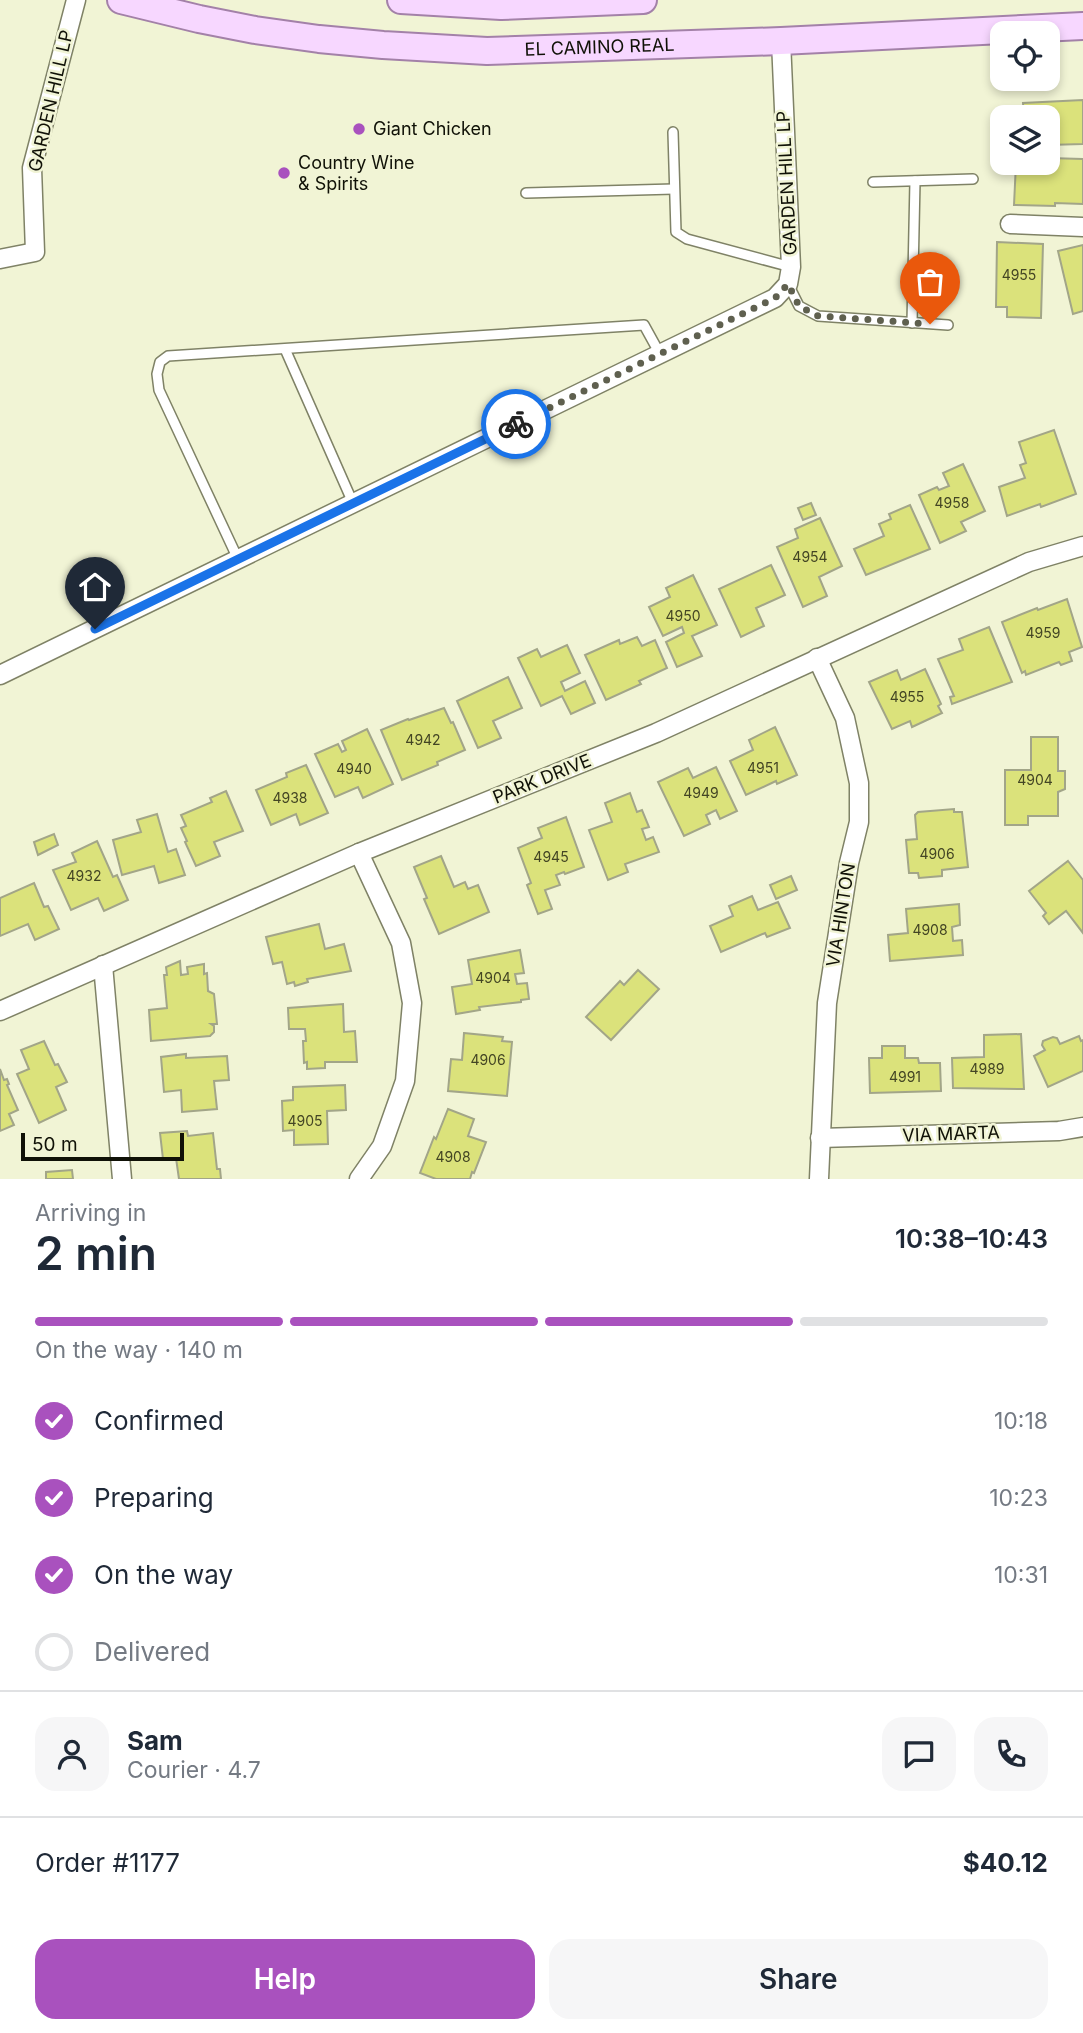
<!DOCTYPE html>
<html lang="en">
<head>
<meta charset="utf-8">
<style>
	:root { --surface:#fff; --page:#f6f6f7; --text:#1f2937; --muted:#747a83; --line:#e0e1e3; --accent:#a951be }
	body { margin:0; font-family:Inter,sans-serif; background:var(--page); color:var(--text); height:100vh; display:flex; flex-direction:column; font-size:26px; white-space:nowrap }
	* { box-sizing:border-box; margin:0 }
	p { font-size:23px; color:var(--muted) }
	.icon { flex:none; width:38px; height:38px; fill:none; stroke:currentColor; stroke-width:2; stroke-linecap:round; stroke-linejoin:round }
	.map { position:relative; height:1179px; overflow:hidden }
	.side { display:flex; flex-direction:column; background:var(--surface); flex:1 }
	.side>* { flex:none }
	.fabs { position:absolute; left:990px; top:21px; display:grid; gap:14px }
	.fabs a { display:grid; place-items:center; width:70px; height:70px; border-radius:14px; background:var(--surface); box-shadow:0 4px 10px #0003; font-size:35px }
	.scale { position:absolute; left:21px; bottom:18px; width:163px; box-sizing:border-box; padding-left:7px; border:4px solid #101107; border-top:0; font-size:19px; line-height:24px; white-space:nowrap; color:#101107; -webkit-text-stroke:5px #f1f4d5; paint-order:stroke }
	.pin { position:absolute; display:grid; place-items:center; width:60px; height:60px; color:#fff; margin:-72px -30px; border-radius:50% 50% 50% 0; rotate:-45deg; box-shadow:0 0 7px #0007 }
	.pin .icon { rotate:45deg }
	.courier { position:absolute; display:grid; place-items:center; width:70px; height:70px; margin:-35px; border:5px solid #1a73e8; border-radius:50%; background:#fff; color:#222; box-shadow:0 2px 9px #0007 }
	.summary em { font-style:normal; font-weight:600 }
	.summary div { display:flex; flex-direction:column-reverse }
	.summary { display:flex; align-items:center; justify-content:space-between; height:119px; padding:0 35px }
	h1 { font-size:46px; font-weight:600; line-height:52px }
	.bar { display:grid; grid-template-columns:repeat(4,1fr); gap:10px 7px; align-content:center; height:84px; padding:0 35px }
	.bar i { height:9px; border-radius:5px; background:var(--line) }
	.bar .selected { background:var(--accent) }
	.bar p { grid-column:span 4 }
	.line { display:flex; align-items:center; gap:18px; padding:0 35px; border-top:2px solid var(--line) }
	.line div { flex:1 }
	.round { display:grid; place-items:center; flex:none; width:74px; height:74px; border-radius:21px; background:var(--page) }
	ol { padding:0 35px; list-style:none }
	li { display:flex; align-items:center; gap:21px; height:77px }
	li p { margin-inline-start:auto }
	li .icon { padding:7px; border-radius:50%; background:var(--accent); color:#fff; stroke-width:4 }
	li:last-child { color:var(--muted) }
	li i { width:38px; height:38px; border:4px solid var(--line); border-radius:50% }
	.button { display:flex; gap:14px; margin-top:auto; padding:14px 35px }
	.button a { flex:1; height:80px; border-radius:21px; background:var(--accent); color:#fff; font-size:28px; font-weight:600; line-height:80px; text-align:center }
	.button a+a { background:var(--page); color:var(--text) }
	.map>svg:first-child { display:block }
	.building { fill:#dbe27b; stroke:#a2a588; stroke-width:2 }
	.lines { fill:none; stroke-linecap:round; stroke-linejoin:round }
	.lane-casing { stroke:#7f8266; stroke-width:12 }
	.street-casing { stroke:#7f8266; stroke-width:21 }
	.primary-casing { stroke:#a381a8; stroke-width:30 }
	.lane { stroke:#fff; stroke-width:9 }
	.street { stroke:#fff; stroke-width:18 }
	.primary { stroke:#f7d7ff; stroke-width:26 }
	.done { stroke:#5f604f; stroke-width:7; stroke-dasharray:0 12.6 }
	.route { stroke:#1a73e8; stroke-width:9 }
	.poi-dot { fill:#a951be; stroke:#f1f4d5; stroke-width:2.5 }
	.labels { text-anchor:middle; stroke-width:5; stroke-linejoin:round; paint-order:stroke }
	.number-label { font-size:14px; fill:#434524 }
	.street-label { font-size:18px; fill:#101107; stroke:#f1f4d5 }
	.poi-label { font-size:18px; fill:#101107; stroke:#f1f4d5; text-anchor:start }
</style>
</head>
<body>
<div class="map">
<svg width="1083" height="1179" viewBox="0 0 1083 1179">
	<rect width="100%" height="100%" fill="#f1f4d5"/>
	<g class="building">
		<path d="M1083 100V144L1048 145V117H1024L1023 103Z"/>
		<path d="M1048 158 1083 159V204L1055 203V206L1014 205 1016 163H1048Z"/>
		<path d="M997 242 1043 244 1041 318 1007 317V307H996Z"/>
		<path d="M1083 245V311L1073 314 1058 251Z"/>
		<path d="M1054 430 1076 494 1041 507 1040 504 1007 516 999 487 1025 478 1020 465 1026 463 1019 442Z"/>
		<path d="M963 464 985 511 961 522 966 531 940 543 919 495 937 487 939 490 949 486 943 473Z"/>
		<path d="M811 503 816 515 803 520 798 508Z"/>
		<path d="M910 505 930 549 866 575 854 549 884 536 879 524 891 519 889 514Z"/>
		<path d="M820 518 842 566 819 577 827 596 803 607 777 547 798 538 795 529Z"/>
		<path d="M771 565 785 595 756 608 764 626 741 637 719 589Z"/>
		<path d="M693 575 717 625 692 636 702 656 677 667 666 642 684 633 682 627 663 636 649 607 670 597 666 588Z"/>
		<path d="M1067 599 1082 647 1069 652 1072 661 1061 665 1059 662 1026 675 1025 671 1022 673 1002 622 1037 608 1038 610Z"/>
		<path d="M989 627 1012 682 952 704 950 697 954 696 938 659 963 650 959 639Z"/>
		<path d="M637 637 642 646 655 640 667 668 639 681 641 684 606 700 585 655 619 640 620 644Z"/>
		<path d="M567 645 580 673 561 682 565 691 585 681 595 703 571 714 562 696 541 706 518 658 537 649 541 657Z"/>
		<path d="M925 669 941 704 938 706 942 713 912 727 910 721 892 729 869 682 897 670 901 680Z"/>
		<path d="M508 677 522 708 493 721 501 738 478 748 457 701Z"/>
		<path d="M444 708 451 723 453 722 465 750 437 762 438 765 402 780 381 730 408 719 409 720Z"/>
		<path d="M775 727 797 775 777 784 776 781 746 795 730 761 753 750 749 740Z"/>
		<path d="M367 729 393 784 363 798 358 787 335 797 315 754 338 744 342 752 346 750 342 741Z"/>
		<path d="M1031 737H1058V771H1065V789L1058 792V816H1028V825H1005V770H1031Z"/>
		<path d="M306 765 328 813 300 825 296 814 271 825 256 790 287 777 286 773Z"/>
		<path d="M716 767 737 811 720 819 716 810 706 815 710 824 684 836 658 782 688 768 693 778Z"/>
		<path d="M226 791 243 831 214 842 220 856 196 866 185 842 187 841 181 828 186 826 181 815 212 802 210 798Z"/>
		<path d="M630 793 637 812 642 810 649 827 642 829 646 840 653 837 659 852 625 864 628 872 608 880 589 830 612 822 605 803Z"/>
		<path d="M954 809V812H962L968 867 942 870V876L919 878 918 873H909L906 840 917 839 915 815 918 812Z"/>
		<path d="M157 814 168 852 176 849 185 875 159 883 154 866 122 875 113 840 141 832 137 820Z"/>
		<path d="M566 817 584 867 565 874 564 872 556 875 560 885 545 890 552 909 538 914 527 885 531 883 518 848 542 838 538 828Z"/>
		<path d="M54 834 58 845 38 855 34 842Z"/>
		<path d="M97 841 113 877 117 875 128 900 104 911 98 898 71 910 53 870 76 862 72 853Z"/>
		<path d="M441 856 454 887 465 882 468 889 478 885 489 912 439 934 424 899 427 898 414 867Z"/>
		<path d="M1068 861 1083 880V933L1066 911 1049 924 1043 916 1046 913 1029 891Z"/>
		<path d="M791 876 797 890 776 899 770 885Z"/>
		<path d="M34 883 44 907 48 906 59 929 35 940 28 924 0 936V898Z"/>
		<path d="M752 896 758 910 778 902 790 928 767 937 765 933 721 952 710 926 733 916 729 906Z"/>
		<path d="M959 904 960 925 952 927 953 941 962 940 963 955 890 961 888 935 908 933 906 909Z"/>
		<path d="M319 924 325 949 344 944 351 971 307 979 308 982 295 986 294 982 287 984 282 962 273 964 266 937Z"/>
		<path d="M520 950 524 973 515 974 517 984 527 983 529 999 521 1000V1002L479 1007 480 1010 456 1014 452 987 472 984 468 960Z"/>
		<path d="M180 961 181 975 188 974 187 967 204 964V974L207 973 208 991 214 994 217 1024H211L214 1026V1032L210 1036 151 1041 149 1010 167 1008 164 975H167L166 967Z"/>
		<path d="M638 970 659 989 611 1040 586 1017 620 981 624 985Z"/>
		<path d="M343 1004 344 1032 355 1031 357 1062H325V1068L307 1069V1062L304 1063 303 1041H306L305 1029H289L288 1008Z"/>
		<path d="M464 1033 503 1037 502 1041 512 1042 507 1096 448 1091 451 1059 462 1060Z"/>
		<path d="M1021 1034 1024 1089 953 1088 952 1058 984 1057V1035Z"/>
		<path d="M1079 1036 1081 1041 1083 1040V1071L1048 1087 1034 1056 1045 1050 1042 1045 1043 1041 1053 1037 1057 1038 1060 1044Z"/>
		<path d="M44 1041 55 1065 58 1064 67 1082 56 1087 66 1110 39 1123 17 1074 29 1069 21 1050Z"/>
		<path d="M882 1046H905V1058H918L919 1063H940L941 1091 870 1093 869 1058H882Z"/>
		<path d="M186 1054V1058L227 1056 229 1080 214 1081 217 1109 182 1112 181 1090 164 1092 161 1057Z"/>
		<path d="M0 1069 4 1080 7 1079 9 1084 7 1085 18 1110 9 1114 14 1125 0 1131Z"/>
		<path d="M345 1085 346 1110 327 1111 328 1144 294 1145V1130L283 1131 282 1101 293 1100V1087Z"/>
		<path d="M448 1109 474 1119 468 1136 486 1142 474 1173 472 1172 470 1179H436L420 1173 434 1137 436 1139Z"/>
		<path d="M187 1131 188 1136 213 1133 217 1169H220L221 1179H179L176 1158 163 1159 160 1133Z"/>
		<path d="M72 1170 73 1179H46V1172Z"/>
	</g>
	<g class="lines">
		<g class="lane-casing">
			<g id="lane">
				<path d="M673 132 676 232 687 239 791 267"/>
				<path d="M873 182 973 179"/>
				<path d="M526 193 674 189"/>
				<path d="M788 284 799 306 818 316 948 325"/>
				<path d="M912 323 915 181"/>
				<path d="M285 349 353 503"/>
				<path d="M238 559 159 390 157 374 160 362 168 356 644 325 660 354"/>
			</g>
		</g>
		<g class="street-casing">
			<g id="street">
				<path d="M1010 224 1083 227"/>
				<path d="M0 259 35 252 32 168 76 0"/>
				<path d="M817 658 845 718 859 783V822L849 863 827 1003 819 1179"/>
				<path d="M0 675 775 298 788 284 791 267 781 41"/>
				<path d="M359 853 401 943 412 1003 405 1081 382 1146 359 1179"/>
				<path d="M103 965 122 1179"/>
				<path d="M0 1011 359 853 656 733 1029 562 1083 546"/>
				<path d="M820 1138 1059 1131 1083 1127"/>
			</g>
		</g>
		<g class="primary-casing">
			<g id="primary">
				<path id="s1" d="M121 0 199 19 255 30 319 39 383 45 487 51 781 41 1083 26"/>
				<path d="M401 0 501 6 643 0"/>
			</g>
		</g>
		<use href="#lane" class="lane"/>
		<use href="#street" class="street"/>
		<use href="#primary" class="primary"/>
	</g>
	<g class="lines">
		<path class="done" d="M516 424 775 298 788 284 799 306 818 316 930 324"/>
		<path class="route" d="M95 629 516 424"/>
	</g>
	<g class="poi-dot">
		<circle cx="359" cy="129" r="7"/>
		<circle cx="284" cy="173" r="7"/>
	</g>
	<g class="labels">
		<g class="number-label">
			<text x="1019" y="280">4955</text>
			<text x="952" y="508">4958</text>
			<text x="810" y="562">4954</text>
			<text x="683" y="621">4950</text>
			<text x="1043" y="638">4959</text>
			<text x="907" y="702">4955</text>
			<text x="423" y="745">4942</text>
			<text x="763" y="773">4951</text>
			<text x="354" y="774">4940</text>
			<text x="1035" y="785">4904</text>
			<text x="701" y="798">4949</text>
			<text x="290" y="803">4938</text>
			<text x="937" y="859">4906</text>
			<text x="551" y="862">4945</text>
			<text x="84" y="881">4932</text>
			<text x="930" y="935">4908</text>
			<text x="493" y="983">4904</text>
			<text x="488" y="1065">4906</text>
			<text x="987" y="1074">4989</text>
			<text x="905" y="1082">4991</text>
			<text x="305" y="1126">4905</text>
			<text x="453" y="1162">4908</text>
		</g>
		<g class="street-label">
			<text dy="6" stroke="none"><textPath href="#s1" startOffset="483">EL CAMINO REAL</textPath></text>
			<text transform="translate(51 101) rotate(-77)" y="6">GARDEN HILL LP</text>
			<text transform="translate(787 183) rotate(-93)" y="6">GARDEN HILL LP</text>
			<text transform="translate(542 779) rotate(-22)" y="6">PARK DRIVE</text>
			<text transform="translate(841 915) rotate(-81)" y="6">VIA HINTON</text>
			<text transform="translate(951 1134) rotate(-2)" y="6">VIA MARTA</text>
		</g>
		<g class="poi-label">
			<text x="373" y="135">Giant Chicken</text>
			<text x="298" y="169">Country Wine<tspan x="298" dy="21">&amp; Spirits</tspan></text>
		</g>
	</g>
</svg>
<div class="fabs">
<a><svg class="icon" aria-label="locate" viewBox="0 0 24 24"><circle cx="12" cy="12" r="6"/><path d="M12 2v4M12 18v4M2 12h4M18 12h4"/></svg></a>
<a><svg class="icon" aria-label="layers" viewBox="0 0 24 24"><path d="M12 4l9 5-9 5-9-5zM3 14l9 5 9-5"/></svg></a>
</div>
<div class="scale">50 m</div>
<div class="pin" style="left:930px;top:324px;background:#ea580c"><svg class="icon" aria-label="bag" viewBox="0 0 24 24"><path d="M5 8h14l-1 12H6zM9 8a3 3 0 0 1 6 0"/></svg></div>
<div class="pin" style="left:95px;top:629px;background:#1f2937"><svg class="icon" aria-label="home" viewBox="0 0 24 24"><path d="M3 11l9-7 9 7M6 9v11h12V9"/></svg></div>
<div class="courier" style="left:516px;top:424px"><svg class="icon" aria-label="bike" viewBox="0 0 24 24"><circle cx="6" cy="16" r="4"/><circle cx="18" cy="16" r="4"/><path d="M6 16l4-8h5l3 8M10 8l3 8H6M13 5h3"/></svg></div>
</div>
<section class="side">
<div class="summary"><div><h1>2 min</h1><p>Arriving in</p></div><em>10:38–10:43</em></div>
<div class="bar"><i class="selected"></i><i class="selected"></i><i class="selected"></i><i></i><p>On the way · 140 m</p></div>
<ol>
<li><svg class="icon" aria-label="check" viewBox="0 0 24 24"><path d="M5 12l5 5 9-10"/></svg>Confirmed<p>10:18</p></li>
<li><svg class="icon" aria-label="check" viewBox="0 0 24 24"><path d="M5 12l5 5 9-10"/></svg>Preparing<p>10:23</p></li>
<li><svg class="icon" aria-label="check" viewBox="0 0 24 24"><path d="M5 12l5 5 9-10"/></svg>On the way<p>10:31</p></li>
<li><i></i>Delivered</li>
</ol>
<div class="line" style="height:126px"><a class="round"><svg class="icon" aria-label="person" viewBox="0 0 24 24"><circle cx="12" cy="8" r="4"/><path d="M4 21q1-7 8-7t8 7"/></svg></a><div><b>Sam</b><p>Courier · 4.7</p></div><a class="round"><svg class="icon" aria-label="chat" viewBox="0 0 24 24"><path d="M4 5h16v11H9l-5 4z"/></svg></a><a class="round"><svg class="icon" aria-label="phone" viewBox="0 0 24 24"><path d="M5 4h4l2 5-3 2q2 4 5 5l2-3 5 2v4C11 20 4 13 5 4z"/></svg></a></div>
<div class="line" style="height:91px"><div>Order #1177</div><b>$40.12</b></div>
<div class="button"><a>Help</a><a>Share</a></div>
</section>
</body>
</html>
